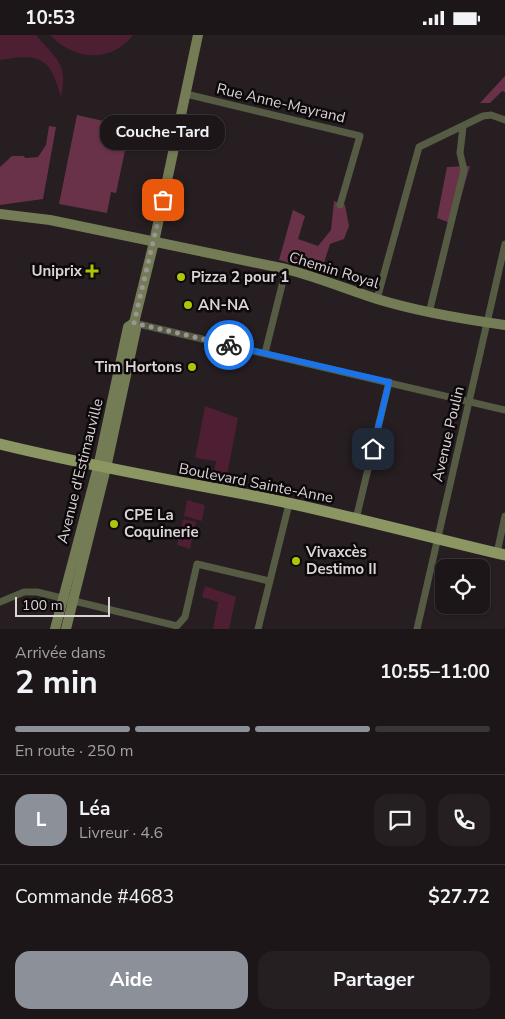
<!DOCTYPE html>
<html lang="fr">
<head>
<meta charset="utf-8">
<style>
	:root { --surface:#1c1619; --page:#251f22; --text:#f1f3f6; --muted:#a09fa2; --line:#3a3538; --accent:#8c9099 }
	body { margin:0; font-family:"Nunito Sans",sans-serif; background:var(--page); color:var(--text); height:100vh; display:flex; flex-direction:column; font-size:19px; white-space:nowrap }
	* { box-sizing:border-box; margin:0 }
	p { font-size:16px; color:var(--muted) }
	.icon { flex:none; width:28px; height:28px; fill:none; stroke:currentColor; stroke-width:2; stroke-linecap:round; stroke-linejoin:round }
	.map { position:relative; height:594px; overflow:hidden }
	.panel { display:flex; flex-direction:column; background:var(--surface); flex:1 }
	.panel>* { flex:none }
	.tools { position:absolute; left:435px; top:524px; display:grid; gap:10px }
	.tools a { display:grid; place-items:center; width:55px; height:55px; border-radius:10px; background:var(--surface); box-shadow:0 1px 4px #0004,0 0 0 1px var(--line); font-size:25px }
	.scale { position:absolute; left:15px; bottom:12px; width:95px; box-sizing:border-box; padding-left:5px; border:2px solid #dad4d6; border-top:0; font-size:14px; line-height:18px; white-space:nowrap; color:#dad4d6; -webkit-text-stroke:4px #0d090b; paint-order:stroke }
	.pin { position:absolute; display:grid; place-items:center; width:42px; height:42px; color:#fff; margin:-21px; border-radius:10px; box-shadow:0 2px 8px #0006 }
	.courier { position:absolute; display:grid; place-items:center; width:50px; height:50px; margin:-25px; border:4px solid #1a73e8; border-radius:50%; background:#fff; color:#222; box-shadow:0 1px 6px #0007 }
	.bubble { position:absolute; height:35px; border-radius:15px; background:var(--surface); box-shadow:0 1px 4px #0004,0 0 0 1px var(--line); font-size:16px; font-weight:700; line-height:35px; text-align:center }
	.headline em { font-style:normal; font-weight:700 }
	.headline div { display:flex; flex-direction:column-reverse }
	.headline { display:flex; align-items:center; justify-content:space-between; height:85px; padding:0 15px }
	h1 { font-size:32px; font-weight:700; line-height:38px }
	.bar { display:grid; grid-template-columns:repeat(4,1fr); gap:8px 5px; align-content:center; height:60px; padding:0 15px }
	.bar i { height:6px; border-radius:4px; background:var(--line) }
	.bar .on { background:var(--accent) }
	.bar p { grid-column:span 4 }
	.line { display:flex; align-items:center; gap:12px; padding:0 15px; border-top:1px solid var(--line) }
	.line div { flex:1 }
	.round { display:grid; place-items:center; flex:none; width:52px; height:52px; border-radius:15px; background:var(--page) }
	.cta { display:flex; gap:10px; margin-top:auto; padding:10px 15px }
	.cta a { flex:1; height:58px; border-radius:15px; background:var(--accent); color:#fff; font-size:20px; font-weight:700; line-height:58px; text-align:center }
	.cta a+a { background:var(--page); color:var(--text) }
	.status { display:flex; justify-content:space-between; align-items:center; height:35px; padding:0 25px; background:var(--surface); direction:ltr }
	.status svg { height:14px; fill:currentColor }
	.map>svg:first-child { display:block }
	.green { fill:#4e1e33 }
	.forest { fill:#693249 }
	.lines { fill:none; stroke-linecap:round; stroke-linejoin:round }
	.street { stroke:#565b43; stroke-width:7 }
	.secondary { stroke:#747c56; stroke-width:10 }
	.primary { stroke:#8b9663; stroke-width:11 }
	.done { stroke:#9b9497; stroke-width:5; stroke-dasharray:0 9 }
	.route { stroke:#1a73e8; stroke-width:6 }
	.poi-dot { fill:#aec508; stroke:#0d090b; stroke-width:2 }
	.labels { text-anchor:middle; stroke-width:5; stroke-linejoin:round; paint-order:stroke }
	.street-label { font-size:15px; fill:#dad4d6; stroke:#0d090b }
	.poi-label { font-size:15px; font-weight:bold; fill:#dad4d6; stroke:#0d090b; text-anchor:start }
</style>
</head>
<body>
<div class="status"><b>10:53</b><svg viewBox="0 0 49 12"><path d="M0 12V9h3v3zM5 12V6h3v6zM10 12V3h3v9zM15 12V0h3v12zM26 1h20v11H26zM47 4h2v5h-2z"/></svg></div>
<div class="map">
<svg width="505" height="594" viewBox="0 0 505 594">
	<rect width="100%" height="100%" fill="#261e21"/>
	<g class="green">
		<path d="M0 0H36C55 23 69 29 61 62 50 22 40 18 0 25Z"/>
		<path d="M50 0H133C111 29 73 25 50 0Z"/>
		<path d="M205 371 238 383 226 445 213 442 216 426 195 423Z"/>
		<path d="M187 465 205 470 202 486 184 481Z"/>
		<path d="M183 484 196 487 190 514 177 510Z"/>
		<path d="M205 551 236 562 229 594H213L218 567 202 562Z"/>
	</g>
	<g class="forest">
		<path d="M505 41V57L502 56 490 68H480Z"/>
		<path d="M211 79 214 88 208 102 196 86Z"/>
		<path d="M77 80 130 92 116 158 111 157 107 178 59 169Z"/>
		<path d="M49 91 56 92 43 164 0 170V132L12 121H23L26 123 38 122 46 110Z"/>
		<path d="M470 131 453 189 437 183 447 132Z"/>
		<path d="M334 166 345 170 349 191 344 204 330 209 321 237 279 225 293 175 305 181 298 204 318 211 331 195Z"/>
	</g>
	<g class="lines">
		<g class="street">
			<path d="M186 59 360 101 340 170"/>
			<path d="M377 264 419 112 483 81 491 80 505 85"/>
			<path d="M429 278 464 135 460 118 463 92"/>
			<path d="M134 288 505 375"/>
			<path d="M265 318 286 234"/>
			<path d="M356 484 389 347"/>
			<path d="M497 518 505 481"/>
			<path d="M0 567 24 557H37L177 591 185 582 197 529 269 546"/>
			<path d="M258 594 289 469"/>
			<path d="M417 594 505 209"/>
		</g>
		<g class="secondary">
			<path d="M0 179 50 185 286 234C317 242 346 254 377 264 419 277 462 284 505 290"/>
			<path d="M55 594 98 432 128 292 134 288"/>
			<path d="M66 594 106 433 136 294 134 288 154 207 198 0"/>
		</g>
		<path class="primary" d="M0 409C74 427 148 441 223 455 318 472 411 498 505 520"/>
	</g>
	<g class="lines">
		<path class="done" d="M163 165 134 288 229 310"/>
		<path class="route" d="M229 310 389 347 373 414"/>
	</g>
	<g class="poi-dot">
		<path d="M89.5 228.5h5v5h5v5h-5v5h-5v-5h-5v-5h5z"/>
		<circle cx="181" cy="242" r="5"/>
		<circle cx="188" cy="270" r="5"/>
		<circle cx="192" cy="332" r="5"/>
		<circle cx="114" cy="489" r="5"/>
		<circle cx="296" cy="526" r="5"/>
	</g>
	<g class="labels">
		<g class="street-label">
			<text transform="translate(281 68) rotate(13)" y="5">Rue Anne-Mayrand</text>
			<text transform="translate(334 235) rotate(17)" y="5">Chemin Royal</text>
			<text transform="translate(448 399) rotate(-77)" y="5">Avenue Poulin</text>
			<text transform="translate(80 436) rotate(-76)" y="5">Avenue d'Estimauville</text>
			<text transform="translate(256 448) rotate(11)" y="5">Boulevard Sainte-Anne</text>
		</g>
		<g class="poi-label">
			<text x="82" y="241" text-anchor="end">Uniprix</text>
			<text x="191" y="247">Pizza 2 pour 1</text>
			<text x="198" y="275">AN-NA</text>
			<text x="182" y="337" text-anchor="end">Tim Hortons</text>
			<text x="124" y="485">CPE La<tspan x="124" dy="17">Coquinerie</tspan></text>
			<text x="306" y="522">Vivaxcès<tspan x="306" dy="17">Destimo II</tspan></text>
		</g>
	</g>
</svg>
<div class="tools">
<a><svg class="icon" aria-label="locate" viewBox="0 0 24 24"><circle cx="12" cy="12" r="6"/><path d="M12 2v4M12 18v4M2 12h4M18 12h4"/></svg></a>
</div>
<div class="scale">100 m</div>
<div class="pin" style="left:163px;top:165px;background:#ea580c"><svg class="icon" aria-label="bag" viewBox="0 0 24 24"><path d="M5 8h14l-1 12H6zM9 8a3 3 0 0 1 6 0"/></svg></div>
<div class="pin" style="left:373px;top:414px;background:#1f2937"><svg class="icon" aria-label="home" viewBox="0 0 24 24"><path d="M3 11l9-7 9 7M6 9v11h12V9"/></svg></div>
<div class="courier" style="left:229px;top:310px"><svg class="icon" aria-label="bike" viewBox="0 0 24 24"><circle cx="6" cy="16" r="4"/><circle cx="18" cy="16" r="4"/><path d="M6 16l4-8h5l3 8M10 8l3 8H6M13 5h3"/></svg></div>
<div class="bubble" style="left:100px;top:80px;width:125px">Couche-Tard</div>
</div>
<section class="panel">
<div class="headline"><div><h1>2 min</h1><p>Arrivée dans</p></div><em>10:55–11:00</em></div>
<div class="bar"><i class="on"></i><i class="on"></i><i class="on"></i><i></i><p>En route · 250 m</p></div>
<div class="line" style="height:90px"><b class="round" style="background:var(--accent);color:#fff">L</b><div><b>Léa</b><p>Livreur · 4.6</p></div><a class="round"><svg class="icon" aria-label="chat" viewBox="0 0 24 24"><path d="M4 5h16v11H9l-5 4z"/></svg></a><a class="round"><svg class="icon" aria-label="phone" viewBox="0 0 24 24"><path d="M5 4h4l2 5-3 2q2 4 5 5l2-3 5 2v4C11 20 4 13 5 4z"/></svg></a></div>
<div class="line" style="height:65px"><div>Commande #4683</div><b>$27.72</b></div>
<div class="cta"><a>Aide</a><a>Partager</a></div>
</section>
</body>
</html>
